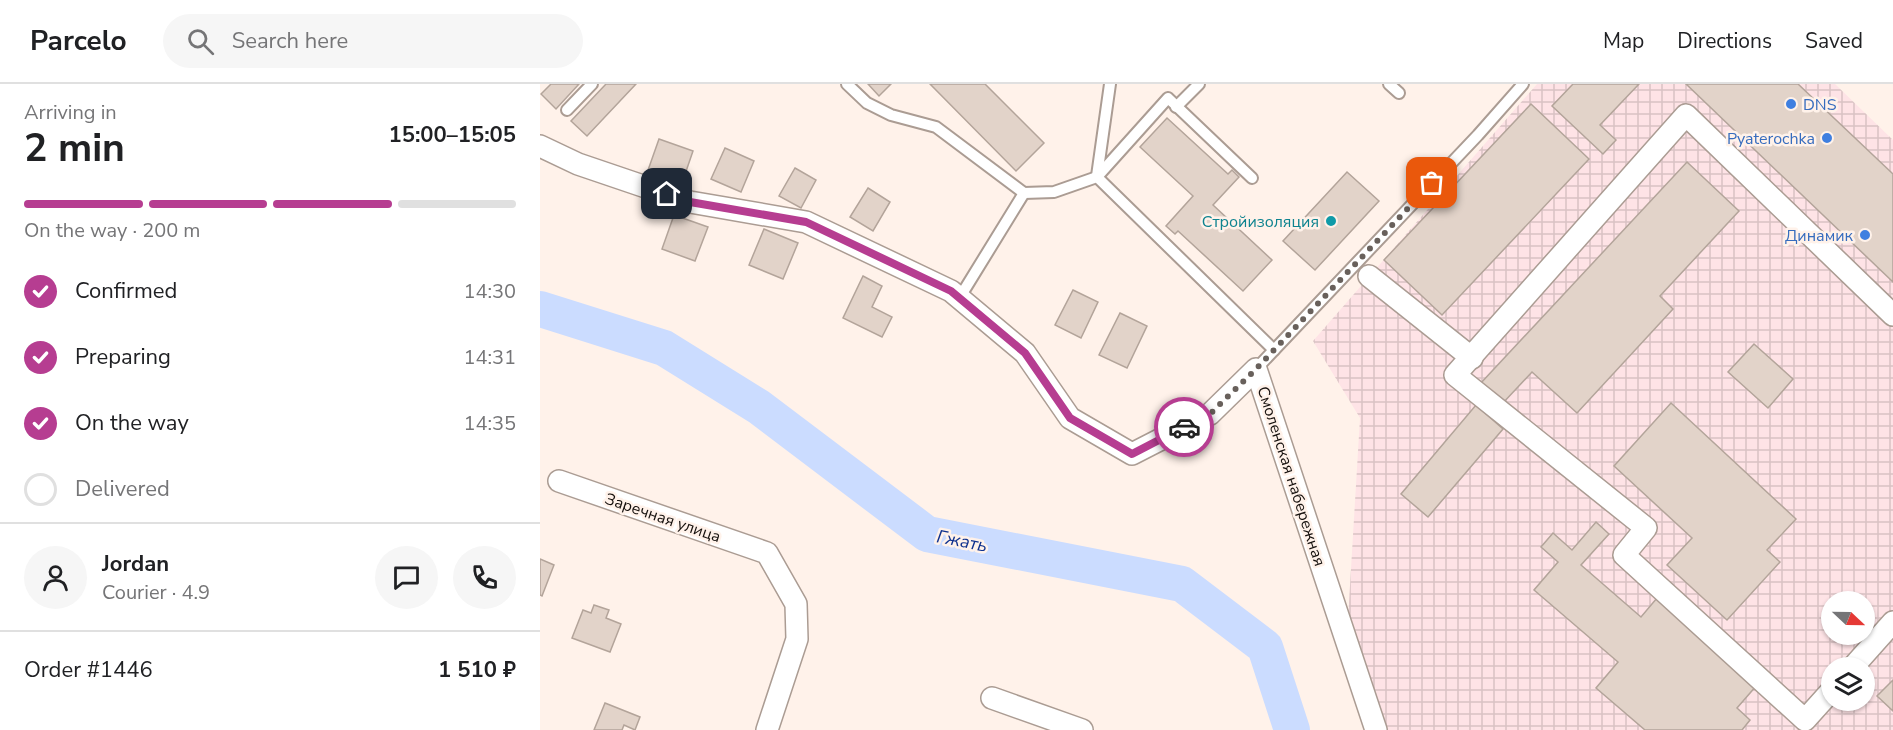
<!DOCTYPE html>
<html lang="en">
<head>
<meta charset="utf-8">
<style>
	:root { --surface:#fff; --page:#f6f6f6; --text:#202124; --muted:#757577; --line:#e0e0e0; --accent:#b63d91 }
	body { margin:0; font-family:"Nunito Sans",sans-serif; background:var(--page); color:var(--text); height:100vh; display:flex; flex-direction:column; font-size:22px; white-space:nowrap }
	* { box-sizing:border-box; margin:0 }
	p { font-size:20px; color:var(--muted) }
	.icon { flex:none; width:33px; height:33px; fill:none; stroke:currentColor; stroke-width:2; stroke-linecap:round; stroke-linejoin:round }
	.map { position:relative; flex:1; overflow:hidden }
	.sheet { display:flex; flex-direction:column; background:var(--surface); width:540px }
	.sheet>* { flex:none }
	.needle { width:39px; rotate:112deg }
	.buttons { position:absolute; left:1281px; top:507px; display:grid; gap:12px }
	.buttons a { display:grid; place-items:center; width:54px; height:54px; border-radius:50%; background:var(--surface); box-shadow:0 2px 4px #0004; font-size:30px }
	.pin { position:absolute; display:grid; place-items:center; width:51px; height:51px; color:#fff; margin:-26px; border-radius:12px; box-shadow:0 3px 9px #0006 }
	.courier { position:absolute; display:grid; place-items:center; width:60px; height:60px; margin:-30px; border:4px solid #b63d91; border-radius:50%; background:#fff; color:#222; box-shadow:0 2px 8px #0007 }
	.overview em { font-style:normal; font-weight:700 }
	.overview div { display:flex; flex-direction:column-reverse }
	.overview { display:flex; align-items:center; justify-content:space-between; height:102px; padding:0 24px }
	h1 { font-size:39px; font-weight:700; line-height:45px }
	.bar { display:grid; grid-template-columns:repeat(4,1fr); gap:9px 6px; align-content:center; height:72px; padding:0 24px }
	.bar i { height:8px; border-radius:4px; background:var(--line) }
	.bar .on { background:var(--accent) }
	.bar p { grid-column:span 4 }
	.line { display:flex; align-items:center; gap:15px; padding:0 24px; border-top:2px solid var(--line) }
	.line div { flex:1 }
	.round { display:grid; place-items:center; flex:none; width:63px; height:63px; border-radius:32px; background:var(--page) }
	ol { padding:0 24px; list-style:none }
	li { display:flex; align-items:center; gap:18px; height:66px }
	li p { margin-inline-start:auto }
	li .icon { padding:6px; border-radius:50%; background:var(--accent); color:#fff; stroke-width:4 }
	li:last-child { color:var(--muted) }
	li i { width:33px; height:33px; border:3px solid var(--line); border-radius:50% }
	header { display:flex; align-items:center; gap:36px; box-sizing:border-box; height:84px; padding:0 30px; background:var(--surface); border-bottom:2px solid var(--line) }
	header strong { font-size:28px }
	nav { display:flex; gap:33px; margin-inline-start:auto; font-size:21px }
	.search { width:420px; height:54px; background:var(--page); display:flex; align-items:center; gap:15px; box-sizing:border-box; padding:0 21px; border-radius:33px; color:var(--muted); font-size:22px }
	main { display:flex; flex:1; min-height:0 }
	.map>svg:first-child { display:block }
	.industrial { fill:url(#industrial-grid); fill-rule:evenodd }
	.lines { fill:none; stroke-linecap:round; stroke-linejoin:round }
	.river { stroke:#cbdcff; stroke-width:36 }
	.building { fill:#e2d3c9; stroke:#b3a49a; stroke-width:1.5 }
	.lane-casing { stroke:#ab9c93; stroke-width:14 }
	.street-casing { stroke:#ab9c93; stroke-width:24 }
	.lane { stroke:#fff; stroke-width:10 }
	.street { stroke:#fff; stroke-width:21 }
	.done { stroke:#68605b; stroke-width:6; stroke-dasharray:0 10.8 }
	.route { stroke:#b63d91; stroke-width:8 }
	.shop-dot { fill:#3f7fe0; stroke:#fff2ea; stroke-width:2 }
	.culture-dot { fill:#0f9aa8; stroke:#fff2ea; stroke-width:2 }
	.labels { text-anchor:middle; stroke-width:5; stroke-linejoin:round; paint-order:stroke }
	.shop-label { font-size:16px; fill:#366cbe; stroke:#fff2ea; text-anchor:end }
	.culture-label { font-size:16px; fill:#0d838f; stroke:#fff2ea; text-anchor:end }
	.street-label { font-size:16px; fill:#16110e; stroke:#fff2ea }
	.water-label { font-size:18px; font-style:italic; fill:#0f318e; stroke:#fff2ea }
</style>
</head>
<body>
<header>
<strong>Parcelo</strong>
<div class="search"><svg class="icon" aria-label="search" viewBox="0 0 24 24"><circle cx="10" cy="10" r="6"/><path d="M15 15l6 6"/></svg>Search here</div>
<nav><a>Map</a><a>Directions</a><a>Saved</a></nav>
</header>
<main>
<section class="sheet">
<div class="overview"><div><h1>2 min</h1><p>Arriving in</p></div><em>15:00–15:05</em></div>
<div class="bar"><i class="on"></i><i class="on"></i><i class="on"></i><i></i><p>On the way · 200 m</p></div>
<ol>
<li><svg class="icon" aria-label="check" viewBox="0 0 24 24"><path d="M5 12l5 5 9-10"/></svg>Confirmed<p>14:30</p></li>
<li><svg class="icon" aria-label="check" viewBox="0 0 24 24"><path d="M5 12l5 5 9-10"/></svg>Preparing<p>14:31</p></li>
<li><svg class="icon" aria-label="check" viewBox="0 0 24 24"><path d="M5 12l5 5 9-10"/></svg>On the way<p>14:35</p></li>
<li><i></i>Delivered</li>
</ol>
<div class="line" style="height:108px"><a class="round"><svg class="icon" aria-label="person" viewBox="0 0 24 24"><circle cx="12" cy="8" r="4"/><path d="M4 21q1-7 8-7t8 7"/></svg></a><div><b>Jordan</b><p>Courier · 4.9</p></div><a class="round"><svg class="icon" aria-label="chat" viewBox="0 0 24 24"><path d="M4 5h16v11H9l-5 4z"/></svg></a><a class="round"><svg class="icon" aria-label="phone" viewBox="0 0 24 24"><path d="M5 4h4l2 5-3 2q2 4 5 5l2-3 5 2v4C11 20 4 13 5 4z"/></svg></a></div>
<div class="line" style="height:78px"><div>Order #1446</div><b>1 510 ₽</b></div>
</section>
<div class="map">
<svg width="1353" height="646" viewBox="0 0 1353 646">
	<defs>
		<pattern id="industrial-grid" width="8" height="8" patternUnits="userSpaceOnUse" patternTransform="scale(1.5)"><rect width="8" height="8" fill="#fee3e6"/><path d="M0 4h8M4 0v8" fill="none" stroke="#d9c2c4"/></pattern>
	</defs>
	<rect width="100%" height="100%" fill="#fff2ea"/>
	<path class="industrial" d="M997 0H1295L1353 56V646H840L808 535 820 334 773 257ZM1292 518H1324V550H1292ZM1292 584H1324V616H1292Z"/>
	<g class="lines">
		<path class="river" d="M0 225 124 264 219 323 387 450 642 500 725 563 752 646"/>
	</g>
	<g class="building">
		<path d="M11 0H39L16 25 1 10Z"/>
		<path d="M66 0H96L47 52 31 37Z"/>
		<path d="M328 0H351L339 12Z"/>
		<path d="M390 0H445L504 59 476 87Z"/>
		<path d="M1033 0H1099L1060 41 1076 56 1063 70 1012 22Z"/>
		<path d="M1146 0H1258L1353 90V198Z"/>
		<path d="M991 20 1049 75 902 231 844 176Z"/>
		<path d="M627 34 688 90 692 86 699 93 673 121 732 176 703 207 638 147 635 150 626 142 653 112 600 63Z"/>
		<path d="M119 55 153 67 141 102 107 89Z"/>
		<path d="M185 64 214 77 201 108 171 95Z"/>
		<path d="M1147 78 1199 127 1120 212 1133 225 1037 329 992 288 962 320 940 300Z"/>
		<path d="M255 84 276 96 261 124 239 112Z"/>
		<path d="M807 88 839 117 775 186 743 157Z"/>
		<path d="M328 104 350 118 333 147 310 133Z"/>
		<path d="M134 131 168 143 155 177 122 165Z"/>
		<path d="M224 145 258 159 243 195 209 181Z"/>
		<path d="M323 192 342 202 332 223 352 233 342 253 303 234Z"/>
		<path d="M533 206 558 218 541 254 515 241Z"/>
		<path d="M580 229 607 242 587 284 559 271Z"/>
		<path d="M1214 260 1253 295 1228 324 1188 288Z"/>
		<path d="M1131 319 1256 435 1227 466 1240 478 1187 536 1127 481 1152 454 1074 382Z"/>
		<path d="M936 321 963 345 888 433 861 410Z"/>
		<path d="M1056 438 1069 450 1041 481 1101 533 1117 514 1217 601 1197 624 1210 636 1202 646H1105L1056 604 1078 578 994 506 1018 478 1001 463 1013 449 1032 466Z"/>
		<path d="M0 475 14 481 2 512 0 511Z"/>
		<path d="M54 521 69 526 66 534 81 540 70 568 32 554 43 526 51 529Z"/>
		<path d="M1353 596V627L1337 612Z"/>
		<path d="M65 619 100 633 95 646 84 641 82 646H54Z"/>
	</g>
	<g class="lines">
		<g class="lane-casing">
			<g id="lane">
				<path d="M307 0 327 19 351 31 396 43 484 109 514 108 557 93 734 266"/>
				<path d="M849 0 859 9"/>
				<path d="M636 23 659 0"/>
				<path d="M27 26 52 0"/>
				<path d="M557 92 570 0"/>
				<path d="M557 93 628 14 712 94"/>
				<path d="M420 213 484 109"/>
				<path d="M716 285 938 51 983 0"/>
			</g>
		</g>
		<g class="street-casing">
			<g id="street">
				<path d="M0 62 38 80 150 118 266 138 411 207 485 269 530 334 592 370 670 330 716 285 836 646"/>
				<path d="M829 192 932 274"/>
				<path d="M19 397 227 469 256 520 257 555 227 646"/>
				<path d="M1312 584 1353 538"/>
				<path d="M1292 606 1265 636 1084 471 1106 444 915 291 1146 31 1353 231"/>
				<path d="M452 614 542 646"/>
			</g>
		</g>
		<use href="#lane" class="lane"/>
		<use href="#street" class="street"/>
	</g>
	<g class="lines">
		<path class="done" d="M644 343 670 330 716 285 892 99"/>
		<path class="route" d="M127 110 150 118 266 138 411 207 485 269 530 334 592 370 644 343"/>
	</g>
	<g class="shop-dot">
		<circle cx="1251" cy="20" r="6"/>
		<circle cx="1287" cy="54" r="6"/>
		<circle cx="1325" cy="151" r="6"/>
	</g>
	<circle class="culture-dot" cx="791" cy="137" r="6"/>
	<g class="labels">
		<g class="shop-label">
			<text x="1263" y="26" text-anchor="start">DNS</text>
			<text x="1275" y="60">Pyaterochka</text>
			<text x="1313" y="157">Динамик</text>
		</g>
		<g class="culture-label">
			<text x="779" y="143">Стройизоляция</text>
		</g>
		<g class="street-label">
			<text transform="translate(752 392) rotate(72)" y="6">Смоленская набережная</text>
			<text transform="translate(123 433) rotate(19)" y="6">Заречная улица</text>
		</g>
		<g class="water-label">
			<text transform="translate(422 457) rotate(11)" y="6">Гжать</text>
		</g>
	</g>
</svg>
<div class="buttons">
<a><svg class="needle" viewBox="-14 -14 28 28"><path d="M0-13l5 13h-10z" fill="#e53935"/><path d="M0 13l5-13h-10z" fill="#757577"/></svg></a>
<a><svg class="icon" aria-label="layers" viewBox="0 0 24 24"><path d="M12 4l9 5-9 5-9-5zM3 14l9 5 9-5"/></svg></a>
</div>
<div class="pin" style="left:892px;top:99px;background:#ea580c"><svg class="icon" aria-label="bag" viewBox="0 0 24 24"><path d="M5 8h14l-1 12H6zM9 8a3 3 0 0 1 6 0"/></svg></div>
<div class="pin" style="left:127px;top:110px;background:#1f2937"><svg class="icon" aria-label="home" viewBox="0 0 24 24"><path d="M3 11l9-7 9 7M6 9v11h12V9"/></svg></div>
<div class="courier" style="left:644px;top:343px"><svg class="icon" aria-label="car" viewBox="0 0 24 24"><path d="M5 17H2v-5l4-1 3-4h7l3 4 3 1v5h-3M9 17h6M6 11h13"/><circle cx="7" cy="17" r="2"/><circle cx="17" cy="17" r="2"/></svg></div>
</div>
</main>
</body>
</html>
